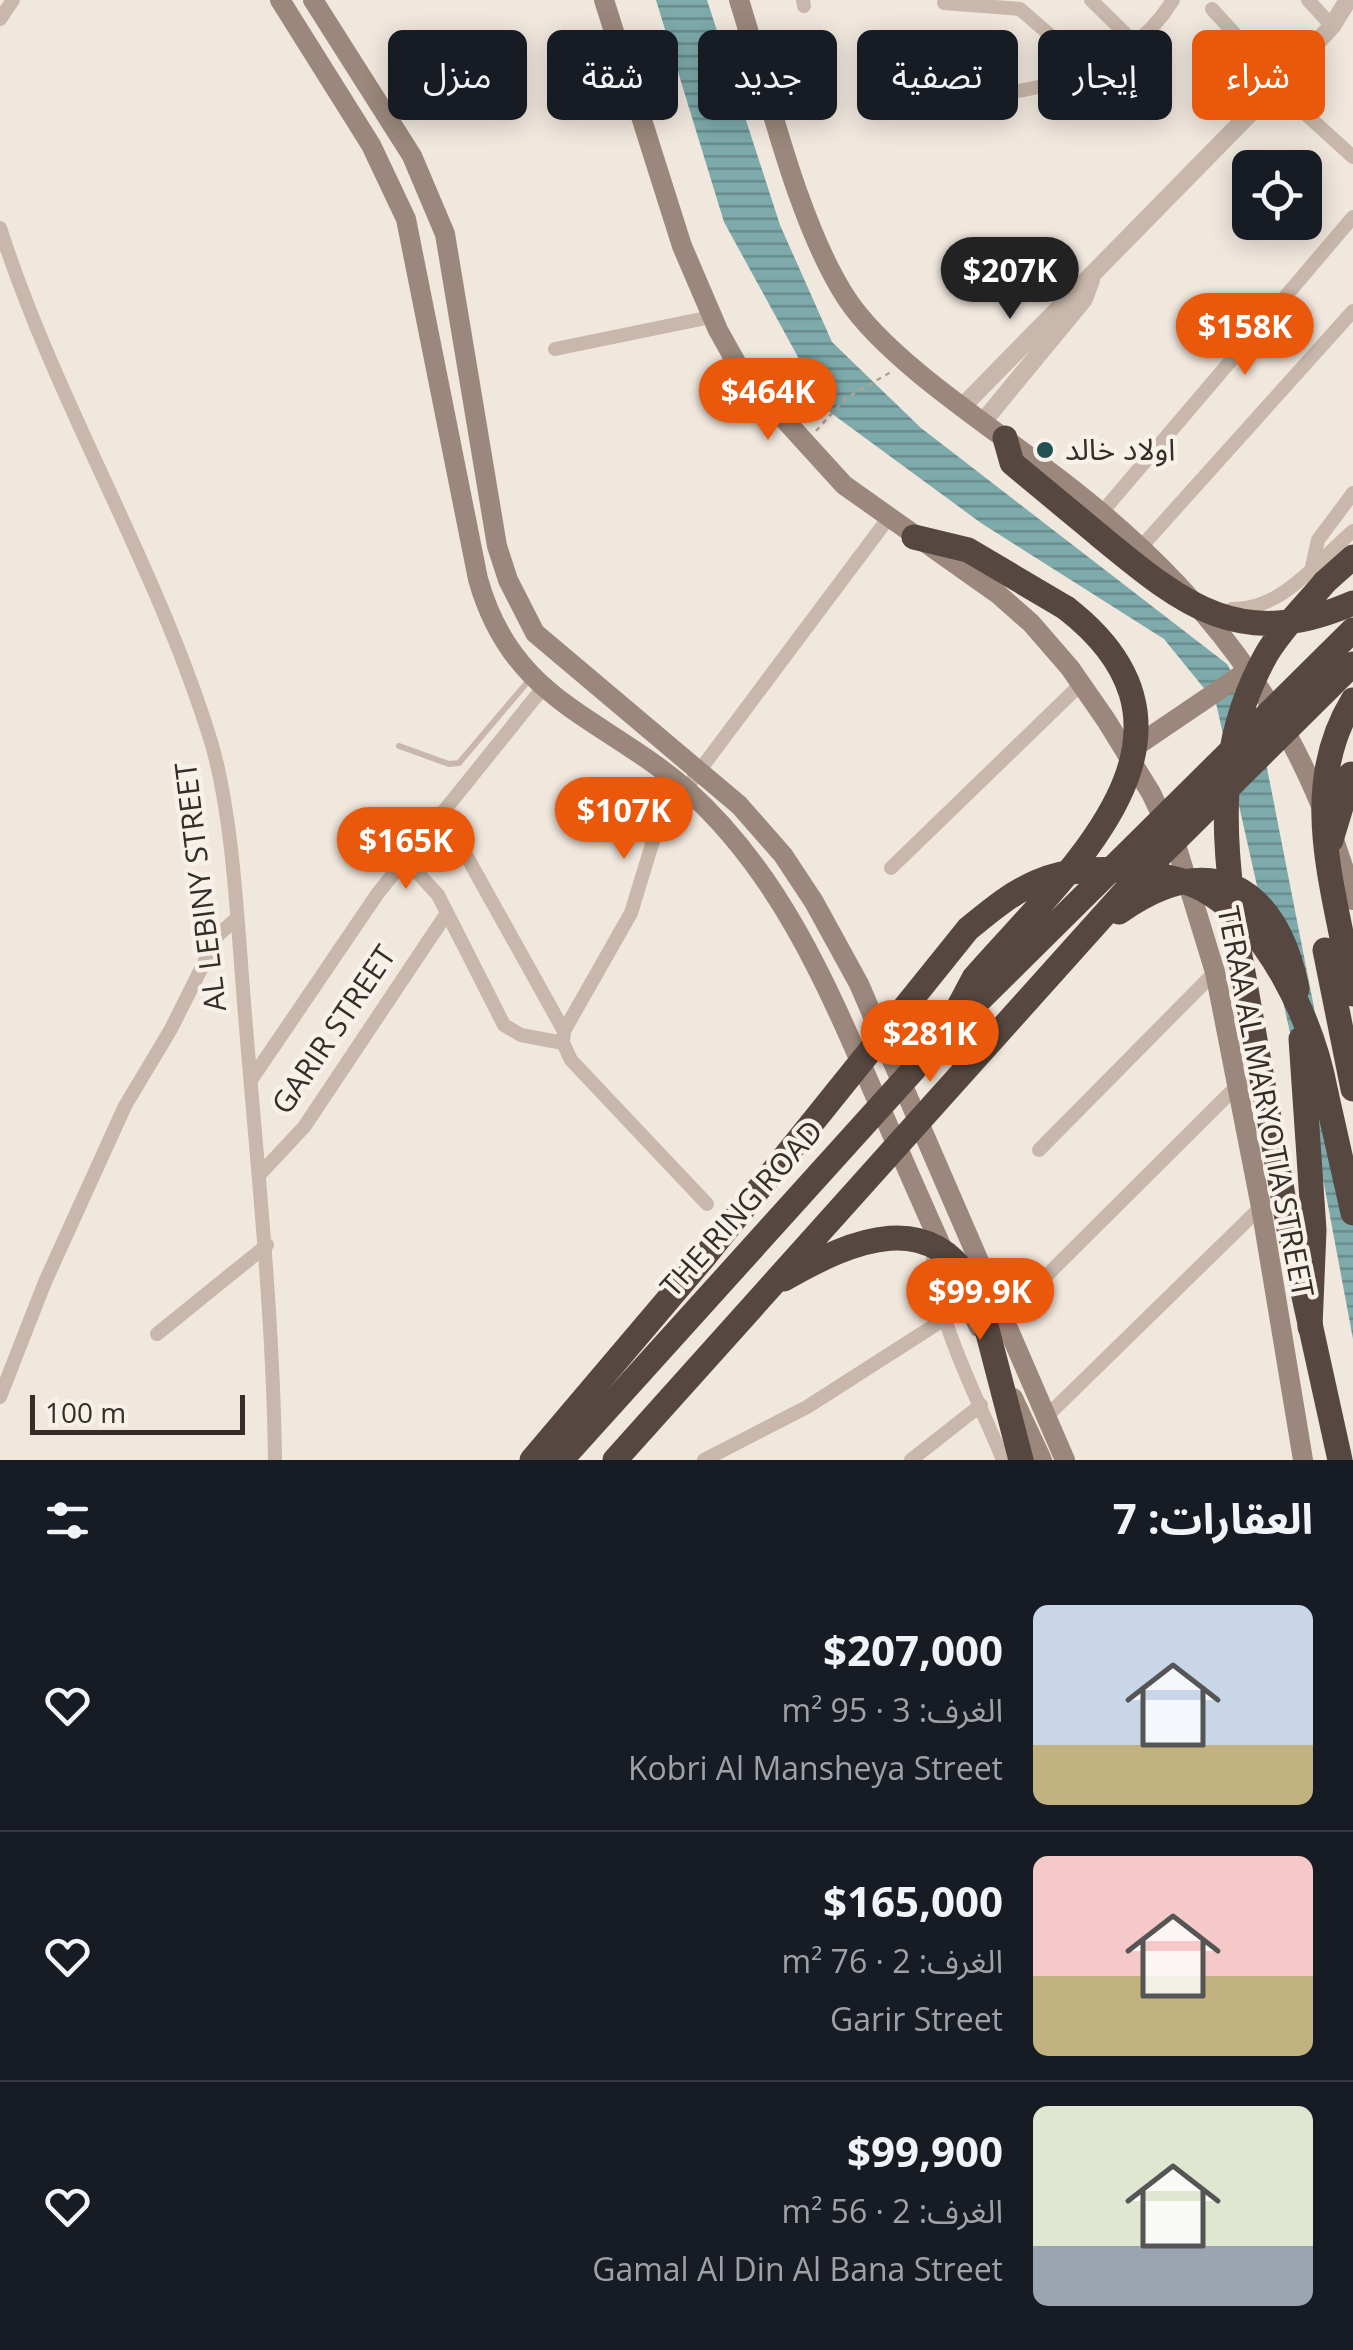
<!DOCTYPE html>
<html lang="ar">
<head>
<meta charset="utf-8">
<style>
  :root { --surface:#171b24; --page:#20242c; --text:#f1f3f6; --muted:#9ea1a6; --line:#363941; --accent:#ea580c }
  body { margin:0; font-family:"Open Sans","Noto Sans Arabic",sans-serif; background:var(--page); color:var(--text); direction:rtl; height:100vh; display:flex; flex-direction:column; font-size:38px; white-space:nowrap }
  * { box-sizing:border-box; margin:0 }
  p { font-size:32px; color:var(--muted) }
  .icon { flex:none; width:55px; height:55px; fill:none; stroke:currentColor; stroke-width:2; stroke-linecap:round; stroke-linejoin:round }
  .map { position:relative; height:1460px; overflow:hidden; direction:ltr }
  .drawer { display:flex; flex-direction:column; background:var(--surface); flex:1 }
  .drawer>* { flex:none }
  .hud { position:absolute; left:30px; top:30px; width:1295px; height:90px; direction:rtl; display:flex; gap:20px }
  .fabs { position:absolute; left:1232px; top:150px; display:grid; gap:20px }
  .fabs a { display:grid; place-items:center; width:90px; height:90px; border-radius:15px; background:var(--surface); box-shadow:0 5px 25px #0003; font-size:50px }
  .scale { position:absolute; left:30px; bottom:25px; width:215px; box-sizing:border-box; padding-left:10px; border:5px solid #362d29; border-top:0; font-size:28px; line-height:35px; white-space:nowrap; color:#362d29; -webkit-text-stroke:8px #f8f1e9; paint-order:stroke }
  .price { position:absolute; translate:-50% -85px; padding:0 22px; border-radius:35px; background:var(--accent); color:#fff; font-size:32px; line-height:65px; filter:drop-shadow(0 2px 5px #0008) }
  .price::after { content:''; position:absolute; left:50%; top:60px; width:30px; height:22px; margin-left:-15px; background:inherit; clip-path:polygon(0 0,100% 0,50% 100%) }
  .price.current { background:#222; color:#fff }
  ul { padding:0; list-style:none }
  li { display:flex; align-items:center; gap:30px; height:250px; padding:0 40px }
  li+li { border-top:2px solid var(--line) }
  li span { display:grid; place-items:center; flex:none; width:280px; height:200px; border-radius:15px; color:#555 }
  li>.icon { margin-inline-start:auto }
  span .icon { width:120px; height:120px; fill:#fffc; stroke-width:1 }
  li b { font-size:42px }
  h2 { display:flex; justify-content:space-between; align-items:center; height:120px; padding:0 40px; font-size:42px }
  .tag { padding:0 35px; border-radius:15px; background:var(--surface); box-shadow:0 5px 25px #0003; font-size:35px; line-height:90px }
  .tag.current { background:var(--accent); color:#fff }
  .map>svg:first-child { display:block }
  .water { fill:url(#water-rules) }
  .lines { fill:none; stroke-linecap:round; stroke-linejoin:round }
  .path { stroke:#b4a294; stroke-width:2.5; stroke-dasharray:5 5; stroke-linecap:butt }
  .service { stroke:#c8b7aa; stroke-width:6 }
  .minor { stroke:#c8b7aa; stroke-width:14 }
  .tertiary { stroke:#c8b7aa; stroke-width:18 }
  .secondary { stroke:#9b877b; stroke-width:20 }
  .motorway { stroke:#564740; stroke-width:25 }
  .motorway-bridge { stroke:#564740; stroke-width:25 }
  .poi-dot { fill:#215154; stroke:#f8f1e9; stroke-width:4 }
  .labels { text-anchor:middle; stroke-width:9; stroke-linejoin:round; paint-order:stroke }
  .poi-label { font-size:30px; fill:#362d29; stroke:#f8f1e9; text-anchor:start }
  .street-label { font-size:30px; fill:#362d29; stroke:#f8f1e9 }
</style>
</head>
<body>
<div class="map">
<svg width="1353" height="1460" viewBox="0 0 1353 1460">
  <defs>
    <pattern id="water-rules" width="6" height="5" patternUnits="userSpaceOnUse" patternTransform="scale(2.5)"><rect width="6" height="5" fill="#7eaaac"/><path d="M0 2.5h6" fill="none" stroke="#688b8c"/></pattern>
  </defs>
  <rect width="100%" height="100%" fill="#f0e7dd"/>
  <path class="water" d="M 656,0 L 707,0 L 780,225 L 832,342 L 921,428 L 1227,664 L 1257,717 L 1353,1206 L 1353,1339 L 1324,1184 L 1216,703 L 1164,639 L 981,523 L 827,410 L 724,222 Z"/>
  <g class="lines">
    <path class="path" d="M 816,431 L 846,398 L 891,372"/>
    <path class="service" d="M 399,746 L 449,764 L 459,763 L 530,679"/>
    <path class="minor" d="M 803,0 L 804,6
      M 1091,0 L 1137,45
      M 1308,0 L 1332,26
      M 944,3 L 1020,9 L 1089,69
      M 1212,9 L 1280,83
      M 0,19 L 13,0
      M 919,69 L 989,68 L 995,97
      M 1276,87 L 1353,157
      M 920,101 C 1012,96 1120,86 1173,0
      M 0,228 C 57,405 158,567 212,745 C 234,822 238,934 245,1015 C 257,1164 273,1311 275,1460
      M 555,349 L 711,317
      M 1103,511 L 1353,217
      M 1141,547 L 1353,311
      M 1312,567 L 1318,540 L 1353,493
      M 1232,609 C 1281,611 1318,561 1353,531
      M 442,812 L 564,1031
      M 404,858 L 438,895 L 504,1025 L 521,1035 L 563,1043
      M 891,868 L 1081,684
      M 251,1080 L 378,893 L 542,689
      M 1039,1150 L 1215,972
      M 261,1173 L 304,1127 L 447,913
      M 707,1204 L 571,1060 L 563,1043 L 564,1031 L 631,913 L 653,841 L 673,806 L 887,520
      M 933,1243 C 929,1310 978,1397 1003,1460
      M 1003,1319 L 1237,1086
      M 157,1334 L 267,1245
      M 0,1397 L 45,1282 L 125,1106 L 171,1029 L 218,935 L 236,919
      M 1047,1416 L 1261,1207
      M 704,1460 L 807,1407 L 946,1318
      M 911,1460 L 981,1405"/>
    <path class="tertiary" d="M 962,407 L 1276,87 L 1332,26 L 1348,0
      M 982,423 L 1084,299 L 1091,280"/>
    <path class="secondary" d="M 280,0 L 371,145 L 406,219 L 478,579 C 512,701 600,715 686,789 C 778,871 825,980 873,1091 C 908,1170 941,1249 979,1327
      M 313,0 L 412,156 L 445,234 L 497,546 L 508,580 L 535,633 L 739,805 L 783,855 L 814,902 L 859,984 L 1065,1460
      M 604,0 L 682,246 L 718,330 L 742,373 L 844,485 L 998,594 L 1031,623 L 1070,668 L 1106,720 L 1151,793 L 1177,848 L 1215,972 L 1261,1207 L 1303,1460
      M 739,0 C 767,88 797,223 847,299 C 886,358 985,423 1042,466 C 1198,581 1301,710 1353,900
      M 1126,753 L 1247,671
      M 1013,1398 L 1042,1460"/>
    <path class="motorway" d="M 1005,438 L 1012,463 L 1100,536
      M 914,537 L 968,550 L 1066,608
      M 1325,582 L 1353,557
      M 1237,939 L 1288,1224 L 1340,1460
      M 1325,950 L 1353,1089
      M 1348,968 L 1353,994
      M 1326,1093 L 1353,1213
      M 532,1460 L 705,1256"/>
    <path class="motorway-bridge" d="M 1100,536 C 1185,606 1240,652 1353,603
      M 1331,840 L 1351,774
      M 1232,898 C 1221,812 1222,734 1266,655 C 1281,629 1306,605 1325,582
      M 1119,912 C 1210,848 1276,884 1297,989
      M 1348,968 C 1331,877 1301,785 1353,700
      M 957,1010 L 974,978 C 1065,873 1231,736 1066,608
      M 1301,1039 L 1314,1230 L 1310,1327
      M 705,1256 L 968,929 C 990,911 1011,893 1037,882 C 1067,869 1104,867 1135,872 C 1158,875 1181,878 1202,889 C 1269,925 1313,1022 1326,1093
      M 784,1279 C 852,1240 933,1204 978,1295 L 1021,1460
      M 561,1460 L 953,1026 L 1353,630
      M 615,1460 L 1138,877 L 1353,664"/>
  </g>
  <circle class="poi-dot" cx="1045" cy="450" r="10"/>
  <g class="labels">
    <g class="poi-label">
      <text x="1065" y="460">اولاد خالد</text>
    </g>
    <g class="street-label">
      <text transform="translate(201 887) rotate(-97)" y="10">AL LEBINY STREET</text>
      <text transform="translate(334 1030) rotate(-56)" y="10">GARIR STREET</text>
      <text transform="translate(1265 1102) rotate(79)" y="10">TERAA AL MARYOTIA STREET</text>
      <text transform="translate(742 1209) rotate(-48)" y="10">THE RING ROAD</text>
    </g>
  </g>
</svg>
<div class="fabs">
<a><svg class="icon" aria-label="locate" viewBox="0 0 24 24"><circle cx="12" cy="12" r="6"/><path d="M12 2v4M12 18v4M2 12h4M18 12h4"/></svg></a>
</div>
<div class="scale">100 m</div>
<b class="price current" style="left:1010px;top:322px">$207K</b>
<b class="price" style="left:1245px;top:378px">$158K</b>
<b class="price" style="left:768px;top:443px">$464K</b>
<b class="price" style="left:624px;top:862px">$107K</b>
<b class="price" style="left:406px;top:892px">$165K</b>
<b class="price" style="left:930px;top:1085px">$281K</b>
<b class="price" style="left:980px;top:1343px">$99.9K</b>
<div class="hud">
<a class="tag current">شراء</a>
<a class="tag">إيجار</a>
<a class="tag">تصفية</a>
<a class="tag">جديد</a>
<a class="tag">شقة</a>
<a class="tag">منزل</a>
</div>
</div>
<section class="drawer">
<h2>العقارات: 7<svg class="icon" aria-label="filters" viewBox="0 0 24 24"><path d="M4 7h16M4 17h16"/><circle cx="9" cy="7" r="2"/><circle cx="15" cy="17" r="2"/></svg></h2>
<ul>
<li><span style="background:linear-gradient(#c9d6e8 70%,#c2b280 0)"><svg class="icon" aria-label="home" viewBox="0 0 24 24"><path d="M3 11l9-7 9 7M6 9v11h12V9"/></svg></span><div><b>$207,000</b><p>الغرف: 3 · 95 m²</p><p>Kobri Al Mansheya Street</p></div><svg class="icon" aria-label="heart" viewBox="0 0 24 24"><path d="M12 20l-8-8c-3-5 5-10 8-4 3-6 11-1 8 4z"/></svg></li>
<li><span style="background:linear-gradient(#f6c9c9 60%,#c2b280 0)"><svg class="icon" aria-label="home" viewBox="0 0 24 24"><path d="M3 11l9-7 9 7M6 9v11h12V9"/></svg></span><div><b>$165,000</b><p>الغرف: 2 · 76 m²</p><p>Garir Street</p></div><svg class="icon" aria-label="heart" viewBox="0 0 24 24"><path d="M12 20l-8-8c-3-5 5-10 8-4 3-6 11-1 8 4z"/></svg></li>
<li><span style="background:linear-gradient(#dfe7d0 70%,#9aa5b1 0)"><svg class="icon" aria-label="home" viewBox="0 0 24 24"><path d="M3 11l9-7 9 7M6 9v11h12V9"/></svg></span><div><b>$99,900</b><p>الغرف: 2 · 56 m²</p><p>Gamal Al Din Al Bana Street</p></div><svg class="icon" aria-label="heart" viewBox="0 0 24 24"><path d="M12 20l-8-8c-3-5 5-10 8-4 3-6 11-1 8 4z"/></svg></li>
</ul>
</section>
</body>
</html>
